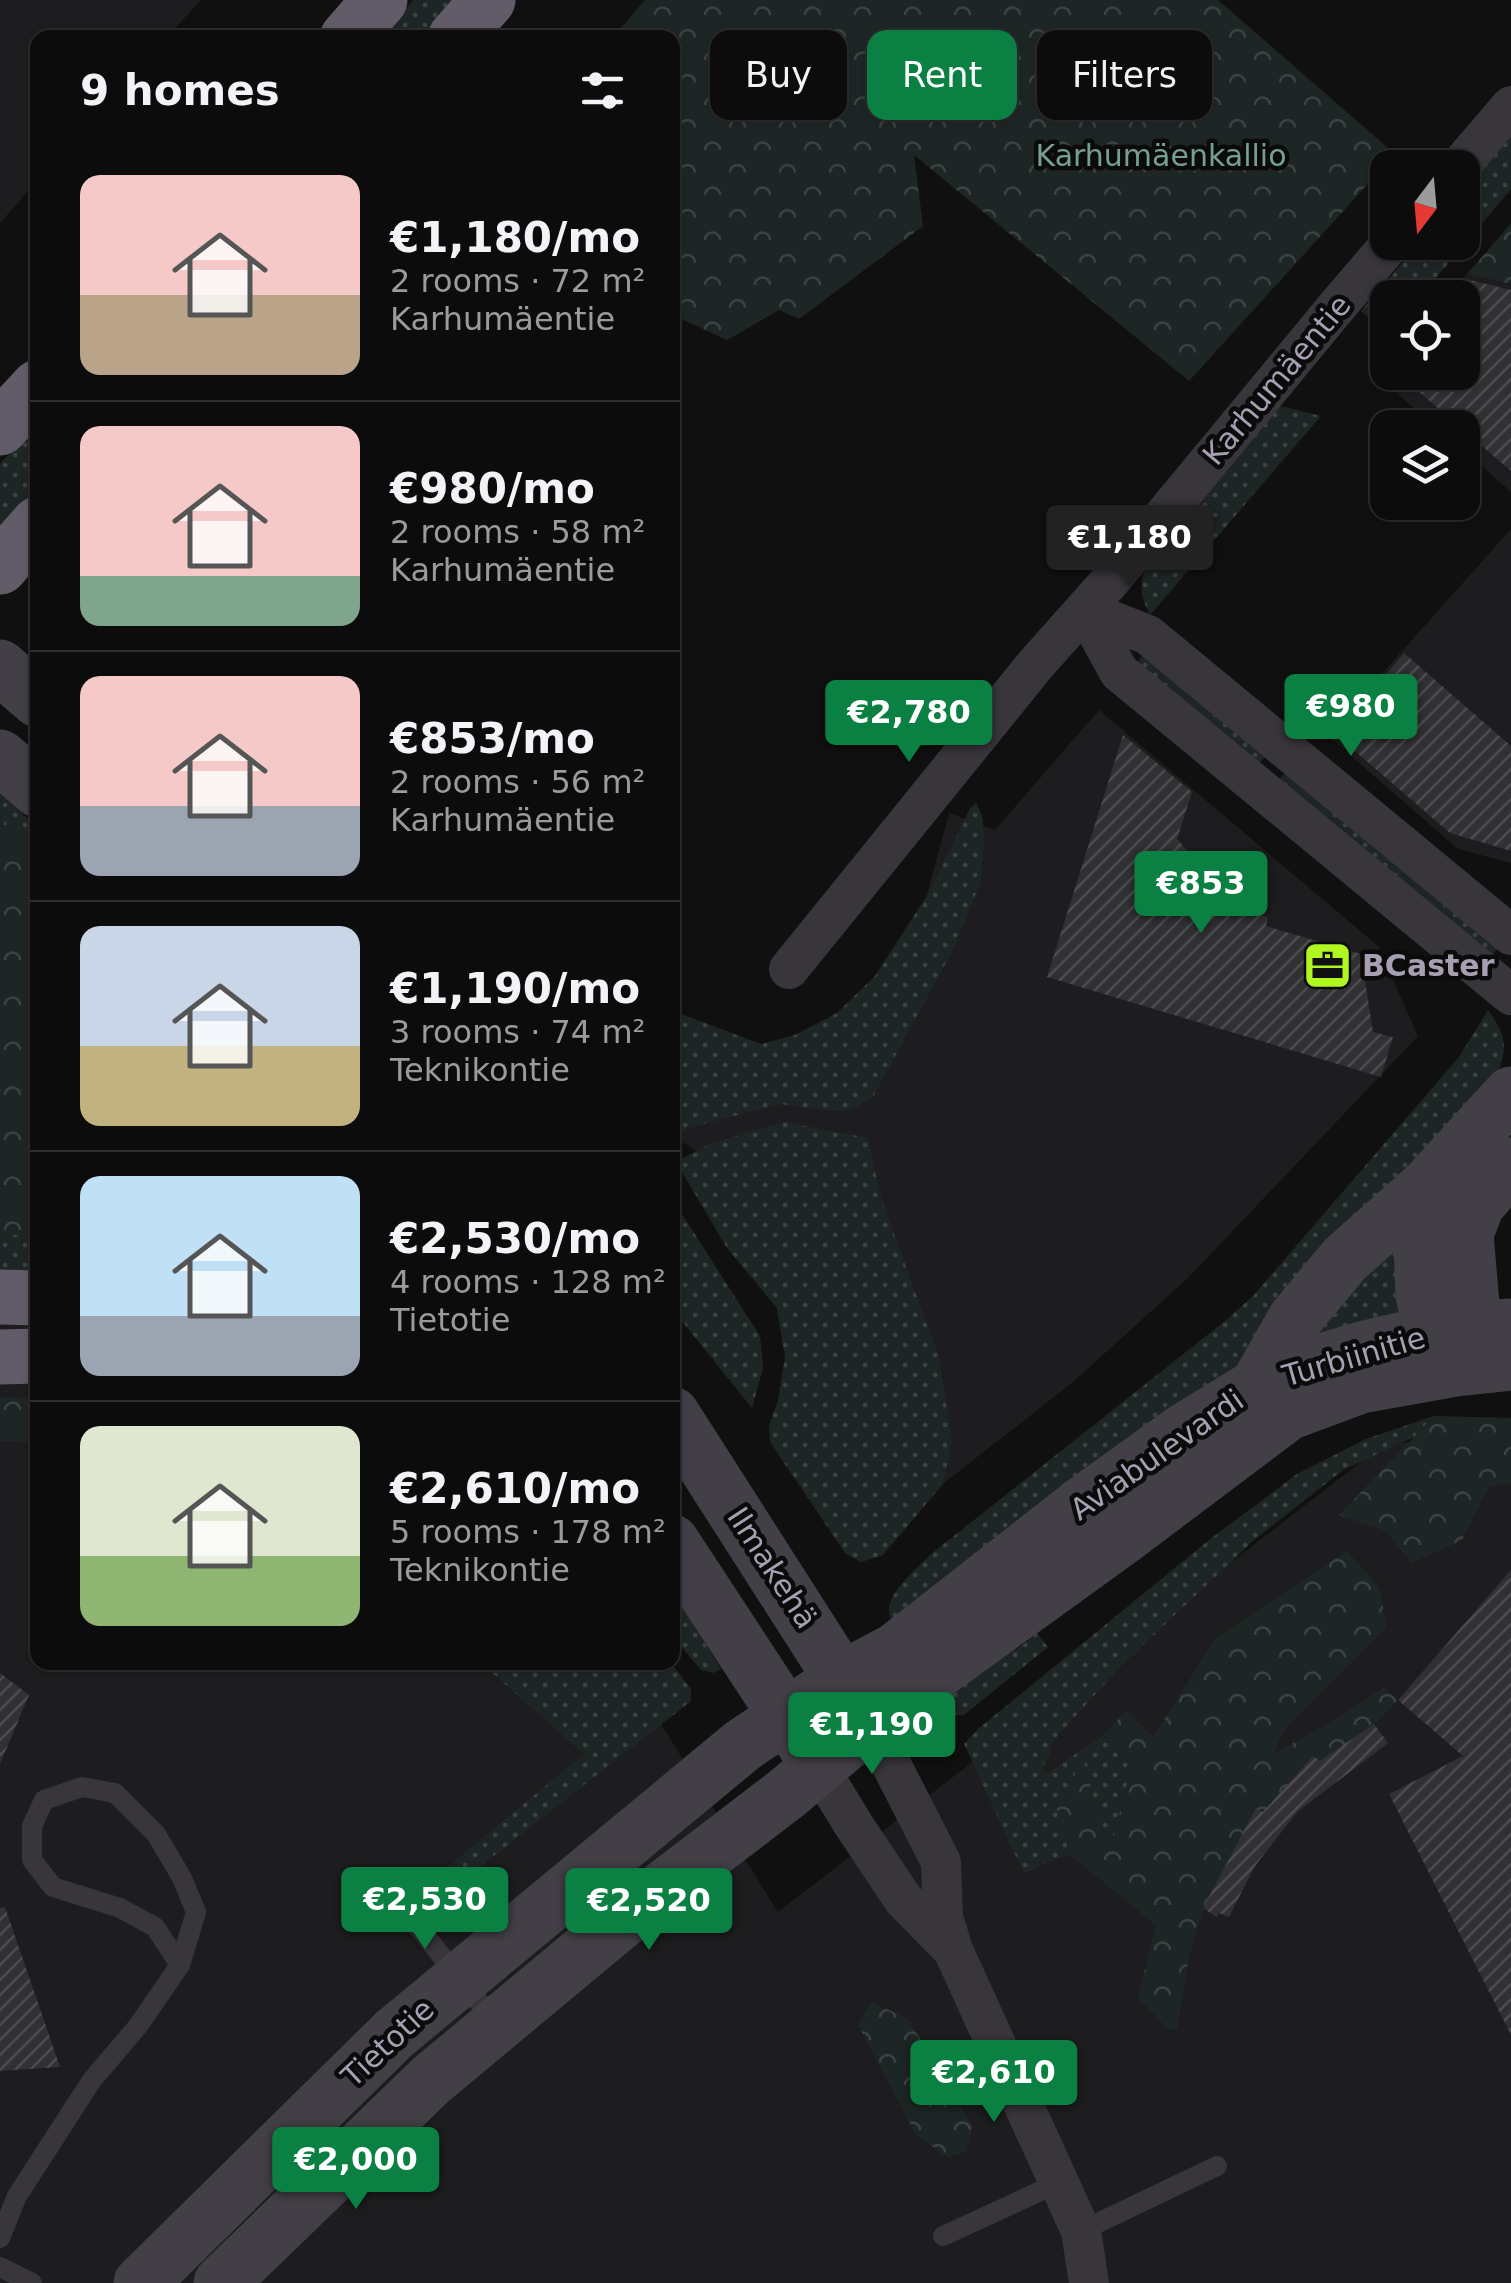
<!DOCTYPE html>
<html lang="en">
<head>
<meta charset="utf-8">
<style>
  :root { --surface:#0d0c0d; --page:#1b1a1b; --text:#f1f3f6; --muted:#9a9b9d; --line:#2d2c2e; --accent:#0b8043 }
  body { margin:0; font-family:"DejaVu Sans",sans-serif; background:var(--page); color:var(--text); height:100vh; display:flex; flex-direction:column; font-size:38px; white-space:nowrap }
  * { box-sizing:border-box; margin:0 }
  p { font-size:32px; color:var(--muted) }
  .icon { flex:none; width:55px; height:55px; fill:none; stroke:currentColor; stroke-width:2; stroke-linecap:round; stroke-linejoin:round }
  .map { position:relative; flex:1; overflow:hidden }
  .sheet { position:absolute; left:30px; top:30px; width:650px; height:1640px; display:flex; flex-direction:column; background:var(--surface); border-radius:20px; box-shadow:0 2px 8px #0004,0 0 0 2px var(--line) }
  .sheet>* { flex:none }
  .hud { position:absolute; left:710px; top:30px; width:650px; height:90px; display:flex; gap:20px }
  .needle { width:65px; rotate:196deg }
  .buttons { position:absolute; left:1370px; top:150px; display:grid; gap:20px }
  .buttons a { display:grid; place-items:center; width:110px; height:110px; border-radius:20px; background:var(--surface); box-shadow:0 2px 8px #0004,0 0 0 2px var(--line); font-size:50px }
  .price { position:absolute; translate:-50% -85px; padding:0 22px; border-radius:10px; background:var(--accent); color:#fff; font-size:32px; line-height:65px; filter:drop-shadow(0 2px 5px #0008) }
  .price::after { content:''; position:absolute; left:50%; top:60px; width:30px; height:22px; margin-left:-15px; background:inherit; clip-path:polygon(0 0,100% 0,50% 100%) }
  .price.selected { background:#222; color:#fff }
  ul { padding:0; list-style:none }
  li { display:flex; align-items:center; gap:30px; height:250px; padding:0 50px }
  li+li { border-top:2px solid var(--line) }
  li span { display:grid; place-items:center; flex:none; width:280px; height:200px; border-radius:20px; color:#555 }
  li>.icon { margin-inline-start:auto }
  span .icon { width:120px; height:120px; fill:#fffc; stroke-width:1 }
  li b { font-size:42px }
  h2 { display:flex; justify-content:space-between; align-items:center; height:120px; padding:0 50px; font-size:42px }
  .tag { padding:0 35px; border-radius:20px; background:var(--surface); box-shadow:0 2px 8px #0004,0 0 0 2px var(--line); font-size:35px; line-height:90px }
  .tag.selected { background:var(--accent); color:#fff }
  .map>svg:first-child { display:block }
  .built { fill:#1d1c1e }
  .grass { fill:url(#grass-dots) }
  .forest { fill:url(#forest-crowns) }
  .building { fill:url(#building-hatch) }
  .lines { fill:none; stroke-linecap:round; stroke-linejoin:round }
  .lane { stroke:#38353b; stroke-width:20 }
  .street { stroke:#38353b; stroke-width:40 }
  .secondary { stroke:#423f46; stroke-width:55 }
  .highway { stroke:#615c67; stroke-width:55 }
  .labels { text-anchor:middle; stroke-width:9; stroke-linejoin:round; paint-order:stroke }
  .park-label { font-size:30px; fill:#769f94; stroke:#0c0b0c }
  .street-label { font-size:30px; fill:#a7a0b3; stroke:#0c0b0c }
  .poi-label { font-size:30px; font-weight:bold; fill:#a7a0b3; stroke:#0c0b0c; text-anchor:start }
</style>
</head>
<body>
<div class="map">
<svg width="1511" height="2283" viewBox="0 0 1511 2283">
  <defs>
    <pattern id="grass-dots" width="8" height="8" patternUnits="userSpaceOnUse" patternTransform="scale(2.5)"><rect width="8" height="8" fill="#1e2625"/><path d="M2 2h.1M6 6h.1" fill="none" stroke="#3c4242" stroke-width="1.8" stroke-linecap="round"/></pattern>
    <pattern id="forest-crowns" width="20" height="18" patternUnits="userSpaceOnUse" patternTransform="scale(2.5)"><rect width="20" height="18" fill="#1e2625"/><path d="M2 6a3 3 0 1 1 6 0M12 15a3 3 0 1 1 6 0" fill="none" stroke="#3c4242"/></pattern>
    <pattern id="building-hatch" width="6" height="6" patternUnits="userSpaceOnUse" patternTransform="scale(2.5)"><rect width="6" height="6" fill="#313033"/><path d="M-1 1l2-2M0 6l6-6M5 7l2-2" fill="none" stroke="#4c4b4e"/></pattern>
  </defs>
  <rect width="100%" height="100%" fill="#111011"/>
  <path class="built" d="M 0,0 L 201,0 L 167,37 L 38,38 L 37,181 L 0,223 Z
    M 1467,274 L 1511,284 L 1511,492 L 1463,450 L 1462,428 L 1436,427 L 1379,378 L 1387,368 L 1388,372 L 1462,372 L 1462,298 L 1447,297 Z
    M 1511,529 L 1511,863 L 1458,849 L 1327,735 Z
    M 1099,710 L 1378,946 L 1418,1036 L 1188,1278 L 1072,1383 L 890,1525 L 710,1160 L 673,1136 L 672,1029 L 798,1060 L 916,936 L 949,813 L 995,830 Z
    M 0,1028 L 37,1055 L 38,1662 L 623,1663 L 778,1912 L 1383,1445 L 1511,1430 L 1511,2283 L 0,2283 Z"/>
  <path class="grass" d="M 413,0 L 460,0 L 427,37 L 381,38 Z
    M 1511,135 L 1511,189 L 1420,297 L 1388,298 L 1387,332 L 1384,331 L 1361,311 L 1419,243 L 1462,242 L 1463,192 Z
    M 1280,406 L 1321,416 L 1150,615 C 1138,591 1139,580 1151,557 Z
    M 37,423 L 37,489 L 0,532 L 0,464 Z
    M 1147,650 L 1269,752 L 1256,767 L 1135,665 Z
    M 1288,769 L 1499,947 L 1486,962 L 1276,784 Z
    M 0,793 L 37,827 L 37,849 L 25,833 L 0,818 Z
    M 976,803 L 982,815 L 984,835 L 981,881 L 953,950 L 873,1097 L 851,1110 L 831,1111 L 780,1104 L 689,1128 L 673,1138 L 673,1011 L 761,1044 L 795,1035 L 837,1013 L 875,976 L 930,891 L 970,808 Z
    M 1488,1010 C 1505,1034 1509,1045 1497,1074 L 1259,1355 L 893,1622 C 876,1601 916,1570 930,1555 L 1225,1321 L 1253,1296 L 1459,1057 Z
    M 784,1122 L 868,1138 L 881,1198 L 939,1357 L 952,1442 L 943,1484 L 883,1555 L 861,1562 L 845,1553 L 770,1442 L 769,1426 L 778,1400 L 785,1357 L 777,1308 L 727,1248 L 676,1162 L 710,1144 Z
    M 673,1200 L 760,1336 L 763,1368 L 752,1408 L 673,1310 Z
    M 1391,1230 L 1415,1313 L 1298,1346 Z
    M 0,1233 L 37,1237 L 37,1280 L 0,1279 Z
    M 1434,1416 L 1414,1437 L 1343,1470 L 1253,1541 L 1121,1666 L 1052,1742 L 1050,1754 L 1042,1768 L 1046,1774 L 1104,1735 L 1133,1763 L 1114,1837 L 1103,1831 L 1084,1762 L 1056,1806 L 1070,1855 L 1049,1861 L 1024,1874 L 964,1744 L 978,1729 L 1209,1540 L 1297,1474 L 1366,1439 Z
    M 672,1589 L 721,1669 L 713,1673 L 701,1670 L 673,1637 Z
    M 1037,1633 L 1048,1647 L 964,1715 C 950,1717 945,1708 937,1697 C 968,1672 1008,1660 1037,1633 Z
    M 481,1663 L 671,1663 L 691,1689 L 691,1701 L 453,1888 L 438,1875 L 584,1754 Z"/>
  <path class="forest" d="M 645,0 L 1218,0 L 1395,154 L 1189,381 L 914,155 L 923,226 L 799,319 L 779,310 L 727,340 L 673,315 L 672,38 L 654,37 L 621,28 Z
    M 1511,223 L 1511,284 L 1467,274 L 1509,226 Z
    M 0,818 L 25,833 L 37,849 L 37,1237 L 0,1233 Z
    M 0,1397 L 37,1399 L 37,1442 L 0,1441 Z
    M 1434,1416 L 1511,1418 L 1511,1483 L 1489,1486 L 1462,1540 L 1411,1563 L 1386,1531 L 1339,1515 Z
    M 1347,1551 L 1379,1587 L 1387,1628 L 1284,1730 L 1273,1754 L 1333,1721 L 1384,1688 L 1398,1700 L 1343,1755 L 1204,1907 L 1189,1956 L 1177,2029 L 1168,2029 L 1138,1998 L 1156,1925 L 1070,1855 L 1056,1806 L 1083,1760 L 1103,1831 L 1114,1836 L 1132,1763 L 1104,1735 L 1126,1711 L 1153,1737 L 1216,1638 Z
    M 872,2002 L 908,2019 L 973,2127 L 966,2152 L 947,2157 L 916,2135 L 858,2025 Z"/>
  <path class="building" d="M 1462,278 L 1511,290 L 1511,471 L 1396,372 L 1462,372 Z
    M 1404,653 L 1511,746 L 1511,851 L 1450,833 L 1335,734 Z
    M 1123,735 L 1192,792 L 1177,839 L 1216,884 L 1268,918 L 1266,926 L 1361,954 L 1373,1032 L 1393,1037 L 1381,1077 L 1047,977 Z
    M 1511,1570 L 1511,2035 L 1389,1794 L 1463,1756 L 1398,1700 Z
    M 0,1673 L 29,1695 L 0,1764 Z
    M 1374,1724 L 1388,1743 L 1297,1812 L 1255,1866 L 1229,1917 L 1219,1913 L 1217,1917 L 1203,1908 L 1256,1808 L 1263,1812 L 1313,1756 L 1320,1761 Z
    M 5,1907 L 60,2067 L 0,2071 L 0,1908 Z"/>
  <g class="lines">
    <path class="lane" d="M 384,1885 L 496,2023
      M 1081,2231 L 1217,2166
      M 943,2236 L 1058,2183
      M 0,2238 L 17,2196 L 92,2080 L 138,2026 L 180,1965 L 196,1912 L 182,1878 L 156,1834 L 115,1793 L 82,1787 L 44,1800 L 32,1826 L 32,1860 L 53,1887 L 120,1908 L 155,1927 L 180,1965
      M 0,2267 L 32,2283"/>
    <path class="street" d="M 1458,168 L 1511,106
      M 1085,610 L 1119,672 L 1511,995
      M 1085,610 L 1148,635 L 1511,935
      M 789,969 L 1036,664 L 1110,581 L 1338,305 L 1392,242
      M 870,1723 L 941,1862 L 943,1917 L 953,1950 L 1081,2231 L 1089,2283
      M 819,1768 L 853,1824 L 903,1899 L 950,1947"/>
    <path class="secondary" d="M 0,667 L 38,700
      M 0,757 L 38,790
      M 1427,1186 L 1420,1221 L 1423,1295 L 1431,1334 L 1452,1362
      M 1459,1361 L 1474,1328 L 1466,1234 L 1477,1205 L 1511,1165
      M 1306,1367 C 1372,1342 1441,1330 1510,1326
      M 672,1414 L 860,1708
      M 672,1542 L 807,1748
      M 141,2283 L 394,2034 L 743,1745 L 843,1678 L 896,1650 L 1085,1502 L 1182,1432 L 1257,1386 L 1295,1319 L 1345,1259 L 1427,1186 L 1511,1094
      M 221,2283 L 431,2080 L 641,1905 L 786,1794 L 870,1723 L 920,1684 L 1122,1538 L 1288,1413 L 1361,1386 L 1456,1369 L 1511,1363"/>
    <path class="highway" d="M 347,38 L 380,0
      M 455,38 L 488,0
      M 0,428 L 38,387
      M 0,567 L 38,524
      M 0,1297 L 38,1298
      M 0,1357 L 38,1356"/>
  </g>
  <defs>
    <symbol id="office-square" viewBox="-11 -11 22 22"><rect x="-9" y="-9" width="18" height="18" rx="4" fill="#b0f722" stroke="#0c0b0c"/><path d="M-6-3h4V-5.5h4V-3h4V5H-6ZM-1-4.5V-3h2v-1.5ZM-6 0V1H6V0Z" fill="#111"/></symbol>
  </defs>
  <g fill-rule="evenodd">
    <use href="#office-square" x="1300" y="938" width="55" height="55"/>
  </g>
  <g class="labels">
    <g class="park-label">
      <text x="1161" y="166">Karhumäenkallio</text>
    </g>
    <g class="street-label">
      <text transform="translate(1277 380) rotate(-50)" y="10">Karhumäentie</text>
      <text transform="translate(1354 1357) rotate(-16)" y="10">Turbiinitie</text>
      <text transform="translate(1157 1455) rotate(-35)" y="10">Aviabulevardi</text>
      <text transform="translate(772 1568) rotate(57)" y="10">Ilmakehä</text>
      <text transform="translate(388 2043) rotate(-43)" y="10">Tietotie</text>
    </g>
    <g class="poi-label">
      <text x="1362" y="976">BCaster</text>
    </g>
  </g>
</svg>
<div class="buttons">
<a><svg class="needle" viewBox="-14 -14 28 28"><path d="M0-13l5 13h-10z" fill="#e53935"/><path d="M0 13l5-13h-10z" fill="#9a9b9d"/></svg></a>
<a><svg class="icon" aria-label="locate" viewBox="0 0 24 24"><circle cx="12" cy="12" r="6"/><path d="M12 2v4M12 18v4M2 12h4M18 12h4"/></svg></a>
<a><svg class="icon" aria-label="layers" viewBox="0 0 24 24"><path d="M12 4l9 5-9 5-9-5zM3 14l9 5 9-5"/></svg></a>
</div>
<b class="price selected" style="left:1130px;top:590px">€1,180</b>
<b class="price" style="left:1351px;top:759px">€980</b>
<b class="price" style="left:909px;top:765px">€2,780</b>
<b class="price" style="left:1201px;top:936px">€853</b>
<b class="price" style="left:872px;top:1777px">€1,190</b>
<b class="price" style="left:425px;top:1952px">€2,530</b>
<b class="price" style="left:649px;top:1953px">€2,520</b>
<b class="price" style="left:994px;top:2125px">€2,610</b>
<b class="price" style="left:356px;top:2212px">€2,000</b>
<div class="hud">
<a class="tag">Buy</a>
<a class="tag selected">Rent</a>
<a class="tag">Filters</a>
</div>
<section class="sheet">
<h2>9 homes<svg class="icon" aria-label="filters" viewBox="0 0 24 24"><path d="M4 7h16M4 17h16"/><circle cx="9" cy="7" r="2"/><circle cx="15" cy="17" r="2"/></svg></h2>
<ul>
<li><span style="background:linear-gradient(#f6c9c9 60%,#b9a48a 0)"><svg class="icon" aria-label="home" viewBox="0 0 24 24"><path d="M3 11l9-7 9 7M6 9v11h12V9"/></svg></span><div><b>€1,180/mo</b><p>2 rooms · 72 m²</p><p>Karhumäentie</p></div></li>
<li><span style="background:linear-gradient(#f6c9c9 75%,#7fa58c 0)"><svg class="icon" aria-label="home" viewBox="0 0 24 24"><path d="M3 11l9-7 9 7M6 9v11h12V9"/></svg></span><div><b>€980/mo</b><p>2 rooms · 58 m²</p><p>Karhumäentie</p></div></li>
<li><span style="background:linear-gradient(#f6c9c9 65%,#9aa5b1 0)"><svg class="icon" aria-label="home" viewBox="0 0 24 24"><path d="M3 11l9-7 9 7M6 9v11h12V9"/></svg></span><div><b>€853/mo</b><p>2 rooms · 56 m²</p><p>Karhumäentie</p></div></li>
<li><span style="background:linear-gradient(#c9d6e8 60%,#c2b280 0)"><svg class="icon" aria-label="home" viewBox="0 0 24 24"><path d="M3 11l9-7 9 7M6 9v11h12V9"/></svg></span><div><b>€1,190/mo</b><p>3 rooms · 74 m²</p><p>Teknikontie</p></div></li>
<li><span style="background:linear-gradient(#bfe0f5 70%,#9aa5b1 0)"><svg class="icon" aria-label="home" viewBox="0 0 24 24"><path d="M3 11l9-7 9 7M6 9v11h12V9"/></svg></span><div><b>€2,530/mo</b><p>4 rooms · 128 m²</p><p>Tietotie</p></div></li>
<li><span style="background:linear-gradient(#dfe7d0 65%,#8fb573 0)"><svg class="icon" aria-label="home" viewBox="0 0 24 24"><path d="M3 11l9-7 9 7M6 9v11h12V9"/></svg></span><div><b>€2,610/mo</b><p>5 rooms · 178 m²</p><p>Teknikontie</p></div></li>
</ul>
</section>
</div>
</body>
</html>
